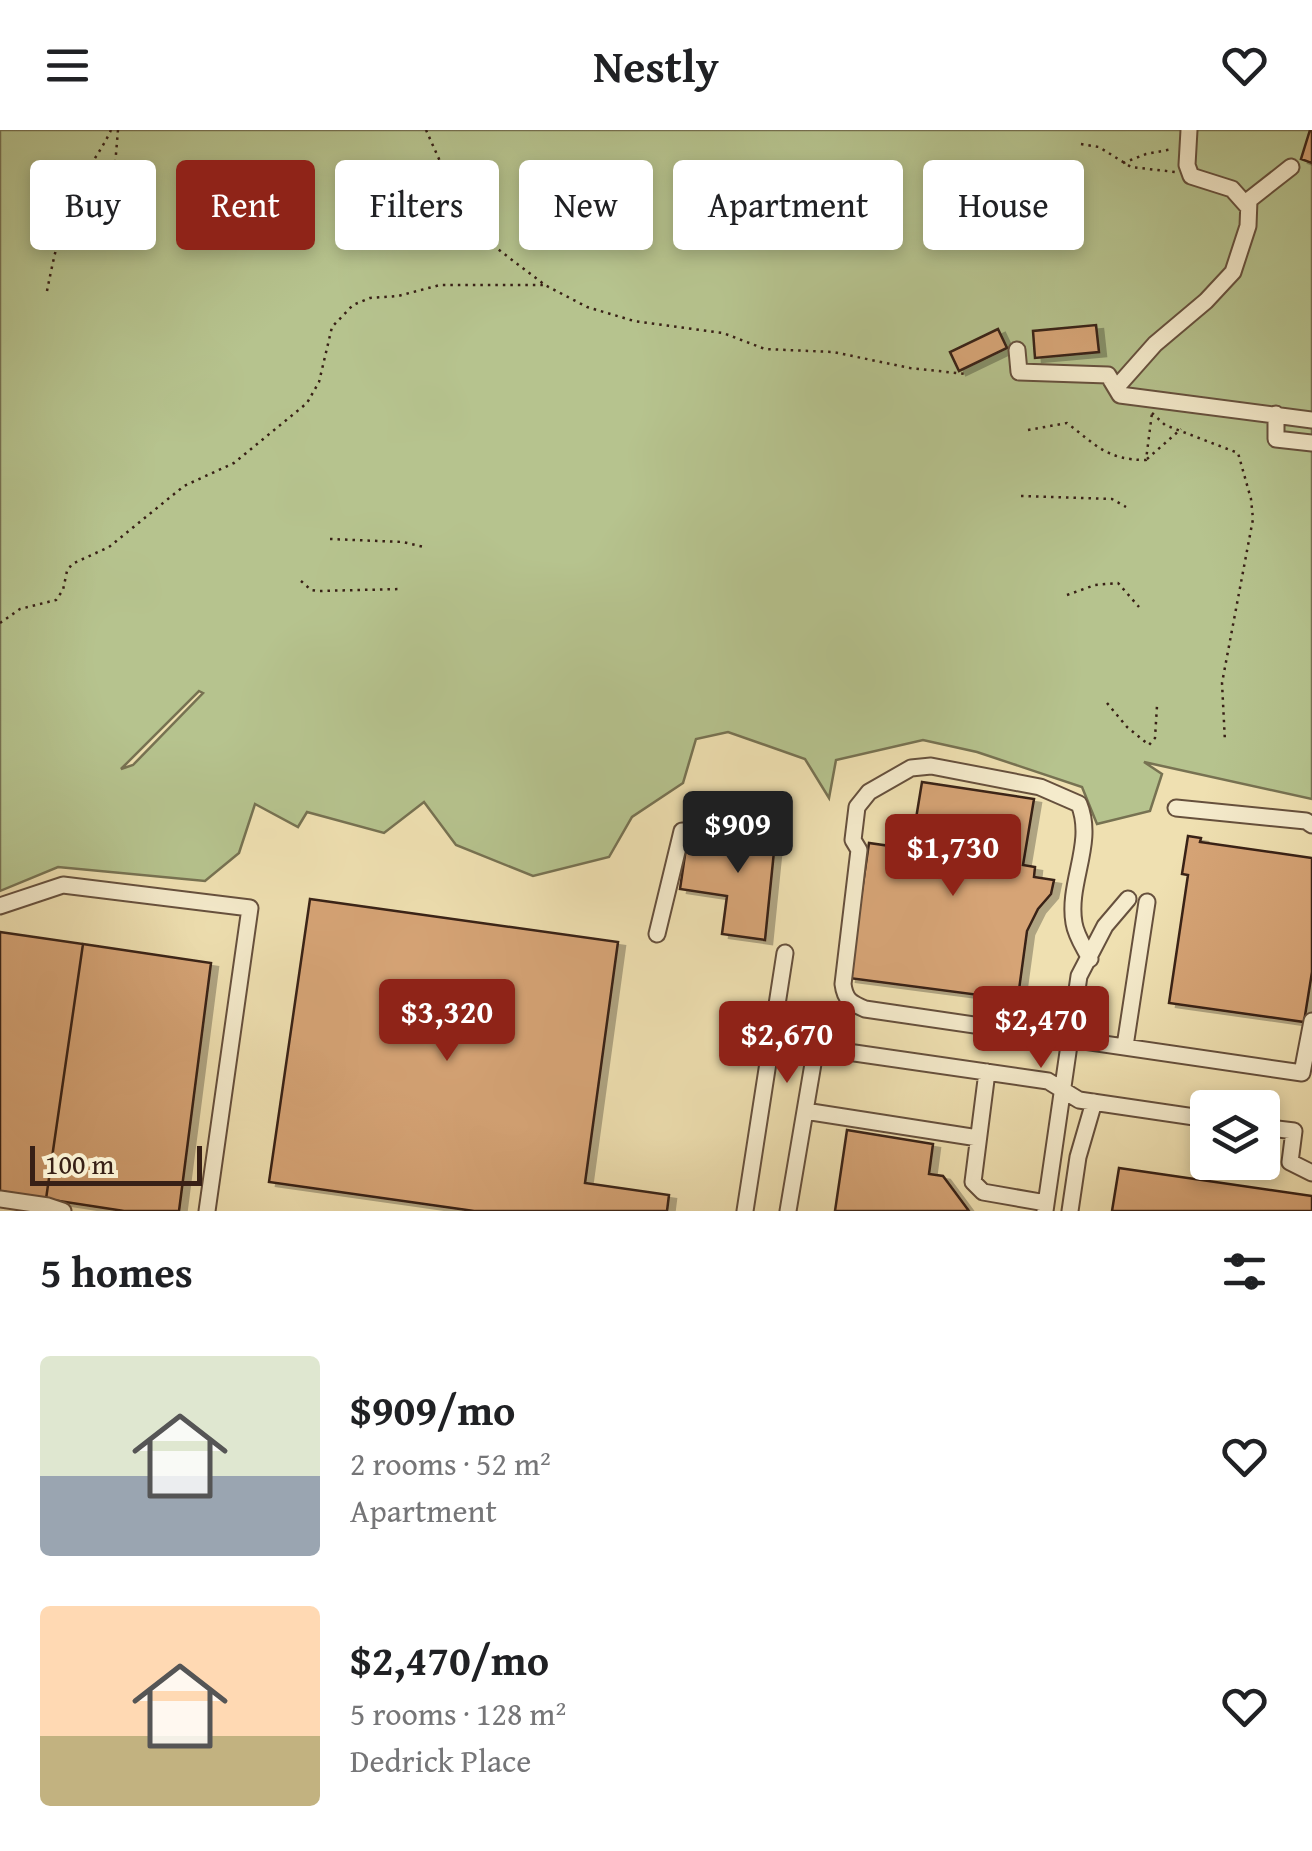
<!DOCTYPE html>
<html lang="en">
<head>
<meta charset="utf-8">
<style>
  :root { --surface:#fff; --page:#f2f2f2; --text:#202124; --muted:#757577; --accent:#8f2418 }
  body { margin:0; font-family:"Gentium Book Plus",serif; background:var(--page); color:var(--text); height:100vh; display:flex; flex-direction:column; font-size:38px; white-space:nowrap }
  * { box-sizing:border-box; margin:0 }
  p { font-size:32px; color:var(--muted) }
  .icon { flex:none; width:55px; height:55px; fill:none; stroke:currentColor; stroke-width:2; stroke-linecap:round; stroke-linejoin:round }
  .map { position:relative; height:1081px; overflow:hidden }
  .drawer { display:flex; flex-direction:column; background:var(--surface); flex:1 }
  .drawer>* { flex:none }
  .hud { position:absolute; left:30px; top:30px; width:1252px; height:90px; display:flex; gap:20px }
  .fabs { position:absolute; left:1190px; top:960px; display:grid; gap:20px }
  .fabs a { display:grid; place-items:center; width:90px; height:90px; border-radius:10px; background:var(--surface); box-shadow:0 5px 15px #0003; font-size:50px }
  .scale { position:absolute; left:30px; bottom:25px; width:172px; box-sizing:border-box; padding-left:10px; border:5px solid #382016; border-top:0; font-size:28px; line-height:35px; white-space:nowrap; color:#382016; -webkit-text-stroke:8px #f5ebcc; paint-order:stroke }
  .price { position:absolute; translate:-50% -85px; padding:0 22px; border-radius:10px; background:var(--accent); color:#fff; font-size:32px; line-height:65px; filter:drop-shadow(0 2px 5px #0008) }
  .price::after { content:''; position:absolute; left:50%; top:60px; width:30px; height:22px; margin-left:-15px; background:inherit; clip-path:polygon(0 0,100% 0,50% 100%) }
  .price.active { background:#222; color:#fff }
  ul { padding:0; list-style:none }
  li { display:flex; align-items:center; gap:30px; height:250px; padding:0 40px }
  li span { display:grid; place-items:center; flex:none; width:280px; height:200px; border-radius:10px; color:#555 }
  li>.icon { margin-inline-start:auto }
  span .icon { width:120px; height:120px; fill:#fffc; stroke-width:1 }
  li b { font-size:42px }
  h2 { display:flex; justify-content:space-between; align-items:center; height:120px; padding:0 40px; font-size:42px }
  .pill { padding:0 35px; border-radius:10px; background:var(--surface); box-shadow:0 5px 15px #0003; font-size:35px; line-height:90px }
  .pill.active { background:var(--accent); color:#fff }
  header { display:flex; justify-content:space-between; align-items:center; height:130px; padding:0 40px; background:var(--surface); font-size:45px; font-weight:600 }
  .map>svg:first-child { display:block }
  .green { fill:#b6c38e; stroke:#777252; stroke-width:2.5; fill-rule:evenodd }
  .building { fill:#d6a476; stroke:#382016; stroke-width:2.5; filter:url(#shadow) }
  .lines { fill:none; stroke-linecap:round; stroke-linejoin:round }
  .minor-casing { stroke:#66503d; stroke-width:19 }
  .path { stroke:#382016; stroke-width:2.5; stroke-dasharray:2.5 5; stroke-linecap:butt }
  .minor { stroke:#f5ebcc; stroke-width:15 }
</style>
</head>
<body>
<header><svg class="icon" aria-label="menu" viewBox="0 0 24 24"><path d="M4 6h16M4 12h16M4 18h16"/></svg>Nestly<svg class="icon" aria-label="heart" viewBox="0 0 24 24"><path d="M12 20l-8-8c-3-5 5-10 8-4 3-6 11-1 8 4z"/></svg></header>
<div class="map">
<svg width="1312" height="1081" viewBox="0 0 1312 1081">
  <defs>
    <filter id="shadow"><feDropShadow dx="7" dy="4" stdDeviation="0" flood-color="#0004"/></filter>
  </defs>
  <rect width="100%" height="100%" fill="#efe0b1"/>
  <filter id="stains"><feTurbulence type="fractalNoise" baseFrequency=".002" numOctaves="4"/><feColorMatrix values="0 0 0 0 .2 0 0 0 0 .09 0 0 0 0 .02 0 0 0 .5 -.17"/></filter>
  <radialGradient id="worn" r=".72"><stop offset=".6" stop-color="#630" stop-opacity="0"/><stop offset="1" stop-color="#630" stop-opacity=".3"/></radialGradient>
  <path class="green" d="M 0,0 L 1312,0 L 1312,669 L 1144,632 L 1162,644 L 1150,681 L 1097,694 L 1082,657 L 977,622 L 923,610 L 836,630 L 829,668 L 805,629 L 728,602 L 696,609 L 683,653 L 632,687 L 609,727 L 533,746 L 456,715 L 424,672 L 384,703 L 307,682 L 298,697 L 255,674 L 239,723 L 205,751 L 58,737 L 0,761 ZM 199,561 L 203,563 L 133,635 L 121,639 Z"/>
  <path class="building" d="M 1310,0 L 1312,0 L 1312,33 L 1301,29 Z
    M 1096,195 L 1099,222 L 1035,228 L 1033,201 Z
    M 998,199 L 1007,218 L 959,241 L 950,222 Z
    M 922,652 L 1034,669 L 1023,735 L 1035,737 L 1034,747 L 1054,750 L 1051,764 L 1038,779 L 1027,801 L 1015,889 L 984,883 L 987,866 L 849,848 L 869,713 L 911,719 Z
    M 734,686 L 777,692 L 765,810 L 722,804 L 727,766 L 680,759 L 686,718 L 729,723 Z
    M 1188,706 L 1201,708 L 1200,712 L 1312,728 L 1312,842 L 1304,892 L 1169,873 L 1188,745 L 1182,744 Z
    M 310,769 L 618,812 L 585,1053 L 669,1065 L 667,1081 L 474,1081 L 269,1052 Z
    M 0,802 L 83,814 L 46,1069 L 0,1061 Z
    M 83,814 L 211,833 L 179,1081 L 124,1081 L 46,1069 Z
    M 847,1000 L 933,1014 L 929,1044 L 943,1046 L 969,1081 L 835,1081 Z
    M 1119,1038 L 1312,1066 L 1312,1081 L 1112,1081 Z"/>
  <g class="lines">
    <defs>
      <path id="minor" d="M 1189,0 L 1187,35 L 1191,46 L 1232,59 L 1248,77
        M 1017,220 L 1019,242 L 1108,245 L 1120,265 L 1312,290
        M 1116,258 L 1155,214 L 1206,171 L 1233,142 L 1248,96 L 1249,70 L 1291,37
        M 1276,284 L 1276,309 L 1312,313
        M 1176,678 L 1306,691 L 1312,695
        M 0,776 L 63,755 L 250,778 L 207,1081
        M 657,804 L 682,701 L 723,704
        M 1090,829 C 1084,817 1076,806 1074,793 C 1067,753 1095,713 1079,674 L 1040,657 L 931,636 L 911,638 L 869,662 L 857,677 L 853,710 L 859,720 L 843,854 C 845,870 851,873 865,879 L 1302,943 L 1312,891
        M 1125,916 L 1147,772
        M 987,942 L 973,1052 L 983,1062 L 1046,1073
        M 805,981 L 978,1008
        M 1262,997 L 1294,1001 L 1290,1032 L 1312,1043
        M 0,1069 L 48,1076 L 63,1081
        M 745,1081 L 785,823
        M 788,1081 L 815,922 L 820,918 L 1048,951 L 1079,970 L 1208,989
        M 1045,1081 L 1079,846 L 1105,796 L 1128,769
        M 1070,1081 L 1078,1027 L 1094,972"/>
    </defs>
    <use href="#minor" class="minor-casing"/>
    <path class="path" d="M 118,0 L 115,36 L 123,59
      M 426,0 L 452,58 L 478,104 L 545,155 L 587,177 L 634,191 L 723,203 L 765,219 L 833,222 L 910,238 L 966,244
      M 1081,14 L 1099,17 L 1131,37 L 1175,42
      M 1123,33 L 1146,24 L 1173,19
      M 47,161 C 53,131 60,97 72,69 C 82,44 100,24 111,0
      M 1152,283 L 1165,295 L 1238,323 L 1251,369 L 1253,389 L 1222,553 L 1225,612
      M 1028,300 L 1067,293 C 1095,314 1106,330 1146,330 L 1152,283
      M 1147,329 L 1181,299
      M 1021,366 L 1112,369 L 1126,377
      M 330,409 L 403,412 L 424,417
      M 301,451 L 311,460 L 318,461 L 401,459
      M 1067,465 L 1095,455 L 1118,453 L 1139,477
      M 0,493 L 20,479 L 56,470 L 63,460 L 67,441 L 72,434 L 109,417 L 184,356 L 234,333 L 307,273 L 319,252 L 332,197 L 353,175 L 370,168 L 398,166 L 440,155 L 545,155
      M 1107,573 L 1127,597 L 1149,615 L 1155,608 L 1157,576"/>
    <use href="#minor" class="minor"/>
  </g>
  <rect width="100%" height="100%" filter="url(#stains)"/>
  <rect width="100%" height="100%" fill="url(#worn)"/>
</svg>
<div class="fabs">
<a><svg class="icon" aria-label="layers" viewBox="0 0 24 24"><path d="M12 4l9 5-9 5-9-5zM3 14l9 5 9-5"/></svg></a>
</div>
<div class="scale">100 m</div>
<b class="price active" style="left:738px;top:746px">$909</b>
<b class="price" style="left:953px;top:769px">$1,730</b>
<b class="price" style="left:447px;top:934px">$3,320</b>
<b class="price" style="left:1041px;top:941px">$2,470</b>
<b class="price" style="left:787px;top:956px">$2,670</b>
<div class="hud">
<a class="pill">Buy</a>
<a class="pill active">Rent</a>
<a class="pill">Filters</a>
<a class="pill">New</a>
<a class="pill">Apartment</a>
<a class="pill">House</a>
</div>
</div>
<section class="drawer">
<h2>5 homes<svg class="icon" aria-label="filters" viewBox="0 0 24 24"><path d="M4 7h16M4 17h16"/><circle cx="9" cy="7" r="2"/><circle cx="15" cy="17" r="2"/></svg></h2>
<ul>
<li><span style="background:linear-gradient(#dfe7d0 60%,#9aa5b1 0)"><svg class="icon" aria-label="home" viewBox="0 0 24 24"><path d="M3 11l9-7 9 7M6 9v11h12V9"/></svg></span><div><b>$909/mo</b><p>2 rooms · 52 m²</p><p>Apartment</p></div><svg class="icon" aria-label="heart" viewBox="0 0 24 24"><path d="M12 20l-8-8c-3-5 5-10 8-4 3-6 11-1 8 4z"/></svg></li>
<li><span style="background:linear-gradient(#ffd9b3 65%,#c2b280 0)"><svg class="icon" aria-label="home" viewBox="0 0 24 24"><path d="M3 11l9-7 9 7M6 9v11h12V9"/></svg></span><div><b>$2,470/mo</b><p>5 rooms · 128 m²</p><p>Dedrick Place</p></div><svg class="icon" aria-label="heart" viewBox="0 0 24 24"><path d="M12 20l-8-8c-3-5 5-10 8-4 3-6 11-1 8 4z"/></svg></li>
</ul>
</section>
</body>
</html>
